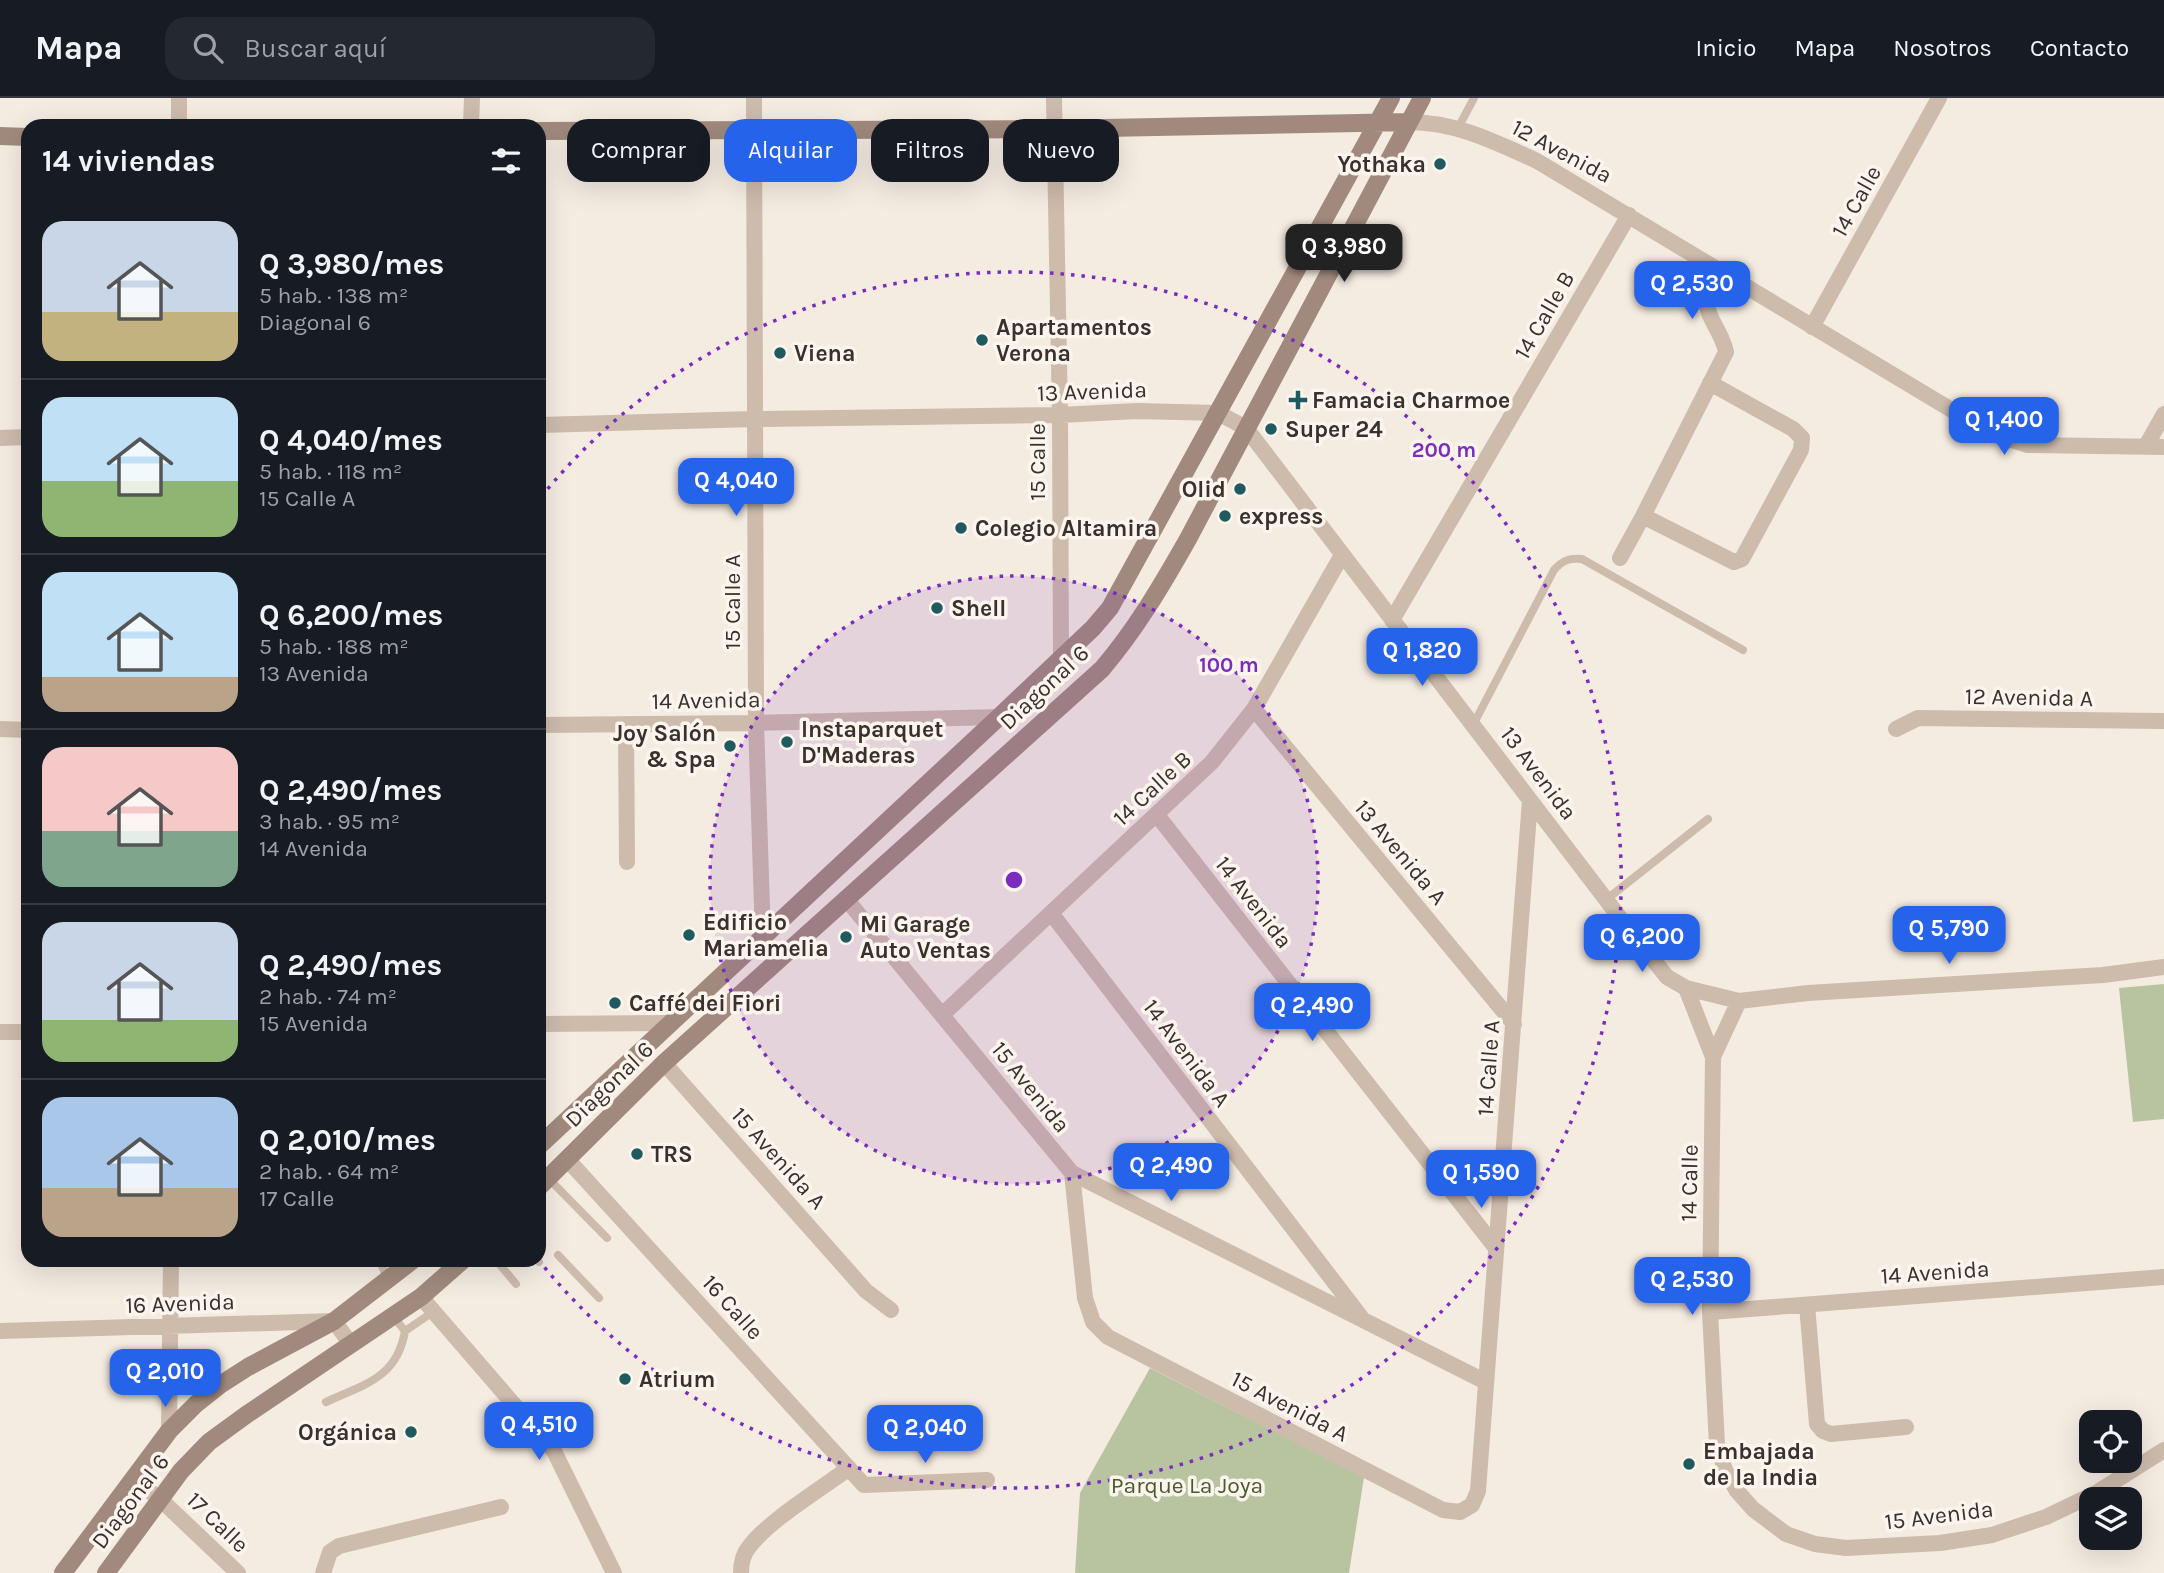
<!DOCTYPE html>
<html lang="es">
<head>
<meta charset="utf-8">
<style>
  :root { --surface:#171b24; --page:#242831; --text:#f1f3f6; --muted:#9ea1a6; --line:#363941; --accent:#2563eb }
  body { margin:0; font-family:Karla,sans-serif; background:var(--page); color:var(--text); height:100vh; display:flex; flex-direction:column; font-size:26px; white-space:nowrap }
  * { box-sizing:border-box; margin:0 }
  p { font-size:23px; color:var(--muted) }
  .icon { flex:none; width:38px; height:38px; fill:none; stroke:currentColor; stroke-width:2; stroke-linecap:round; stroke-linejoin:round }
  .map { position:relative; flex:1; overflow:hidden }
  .details { position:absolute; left:21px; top:21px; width:525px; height:1148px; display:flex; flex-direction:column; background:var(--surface); border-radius:21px; box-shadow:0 7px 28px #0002 }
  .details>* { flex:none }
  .top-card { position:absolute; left:567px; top:21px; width:665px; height:63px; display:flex; gap:14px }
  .controls { position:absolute; left:2079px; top:1312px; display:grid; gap:14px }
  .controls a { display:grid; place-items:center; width:63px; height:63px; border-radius:14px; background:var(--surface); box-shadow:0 7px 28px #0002; font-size:35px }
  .price { position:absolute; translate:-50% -60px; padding:0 16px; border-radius:14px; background:var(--accent); color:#fff; font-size:23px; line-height:46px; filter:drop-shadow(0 2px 4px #0008) }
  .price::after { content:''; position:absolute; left:50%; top:42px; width:21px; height:16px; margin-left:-10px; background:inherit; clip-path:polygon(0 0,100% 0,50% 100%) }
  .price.selected { background:#222; color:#fff }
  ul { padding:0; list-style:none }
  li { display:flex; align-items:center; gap:21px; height:175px; padding:0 21px }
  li+li { border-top:2px solid var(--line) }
  li span { display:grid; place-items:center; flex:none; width:196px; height:140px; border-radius:21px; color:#555 }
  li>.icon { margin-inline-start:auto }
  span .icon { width:84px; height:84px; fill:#fffc; stroke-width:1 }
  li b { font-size:30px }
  h2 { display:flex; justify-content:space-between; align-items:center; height:84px; padding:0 21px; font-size:30px }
  .tag { padding:0 24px; border-radius:21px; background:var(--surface); box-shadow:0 7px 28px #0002; font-size:24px; line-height:63px }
  .tag.selected { background:var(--accent); color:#fff }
  header { display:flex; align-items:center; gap:42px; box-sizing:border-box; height:98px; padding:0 35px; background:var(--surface); border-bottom:2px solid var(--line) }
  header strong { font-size:33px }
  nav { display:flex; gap:38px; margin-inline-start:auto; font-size:24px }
  .search { width:490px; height:63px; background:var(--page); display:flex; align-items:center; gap:18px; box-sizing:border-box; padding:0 24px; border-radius:21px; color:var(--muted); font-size:26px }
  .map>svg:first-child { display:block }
  .green { fill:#b8c4a0 }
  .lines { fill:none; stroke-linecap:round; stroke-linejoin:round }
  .lane { stroke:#cdbbac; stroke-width:8 }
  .street { stroke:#cdbbac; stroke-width:16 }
  .secondary { stroke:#a18a7d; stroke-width:18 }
  .ring { fill:none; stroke:#7b2cbf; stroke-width:3.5; stroke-dasharray:3.5 7 }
  .poi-dot { fill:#1f5a5e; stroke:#fbf5ee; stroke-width:2.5 }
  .labels { text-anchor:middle; stroke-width:7; stroke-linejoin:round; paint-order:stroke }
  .street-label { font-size:23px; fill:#3b302b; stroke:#fbf5ee }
  .poi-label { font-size:23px; font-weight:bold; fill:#3b302b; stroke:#fbf5ee; text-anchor:start }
  .park-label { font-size:23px; fill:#4a5a2e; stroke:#fbf5ee }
  .centre { fill:#7b2cbf; stroke:#fbf5ee; stroke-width:3.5 }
  .ring-label { font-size:21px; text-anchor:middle; font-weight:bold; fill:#7b2cbf; stroke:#fbf5ee; stroke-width:7; stroke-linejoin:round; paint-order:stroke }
</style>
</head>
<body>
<header>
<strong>Mapa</strong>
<div class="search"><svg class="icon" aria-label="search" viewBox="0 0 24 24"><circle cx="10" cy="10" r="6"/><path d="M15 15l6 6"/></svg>Buscar aquí</div>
<nav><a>Inicio</a><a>Mapa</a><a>Nosotros</a><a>Contacto</a></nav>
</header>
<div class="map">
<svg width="2164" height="1475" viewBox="0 0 2164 1475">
  <rect width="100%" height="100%" fill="#f4ebe1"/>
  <path class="green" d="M 2164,886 L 2164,1021 L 2133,1024 L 2119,890 Z
    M 1150,1270 L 1364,1379 L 1349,1475 L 1075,1475 L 1080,1395 Z"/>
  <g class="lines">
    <path class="lane" d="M 1458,30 L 1474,0
      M 1473,627 L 1554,472 C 1563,462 1569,460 1582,461 L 1743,552
      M 1607,801 L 1708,721
      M 548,1080 L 607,1140
      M 558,1157 L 599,1200
      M 379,1162 L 388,1181
      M 496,1162 L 516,1186
      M 537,1162 L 539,1164
      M 405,1233 L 433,1214
      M 326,1304 C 365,1286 397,1280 405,1233 L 392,1217"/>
    <path class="street" d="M 754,0 L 756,625 L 763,839
      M 1054,0 L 1060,317 L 1061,560
      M 1409,24 C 1456,24 1495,44 1537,63 L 1990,335 L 2028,347 L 2164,349
      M 179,28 L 179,0
      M 471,28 L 472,0
      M 1812,229 L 1939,0
      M 1710,285 L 1793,331 L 1802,340 L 1801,352 L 1742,461 L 1734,464 L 1643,418 L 1726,254 C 1723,236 1707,220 1707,205 C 1708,195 1715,182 1719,171
      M 539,327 L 754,321 L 1060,317 L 1137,313 L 1218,315 L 1246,330 L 1627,829 L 1667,879 L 1686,890 L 1739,903 L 1808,895 L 2103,877 L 2164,869
      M 0,340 L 28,339
      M 2146,348 L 2164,316
      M 1620,460 L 1643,418
      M 1392,522 L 1629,117
      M 1254,611 L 1514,926
      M 626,626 L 627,764
      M 539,627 L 756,625 L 999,619
      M 0,631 L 28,632
      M 1896,631 L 1918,620 L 2164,623
      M 1157,717 L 1496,1150
      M 847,802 L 1072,1075 L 1486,1284
      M 1051,815 L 1361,1219
      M 1686,890 L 1713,959 L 1710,1214 L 1717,1346 L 1725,1372 L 1737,1393 L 1753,1411 L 1786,1436 L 1815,1446 L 1846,1450 L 1940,1445 L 1992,1437 L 2046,1419 L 2096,1395 L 2164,1352
      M 943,916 L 1212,664 L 1254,611 L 1342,457
      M 539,926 L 669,925
      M 0,934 L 28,934
      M 1713,959 L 1739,903
      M 664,965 L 866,1193 L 891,1212
      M 567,1061 L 864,1387 L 987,1382
      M 1072,1075 L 1085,1200 L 1093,1224 L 1108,1239 L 1443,1412 L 1460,1414 L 1472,1407 L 1478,1393 L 1530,702
      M 421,1199 L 554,1353 L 614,1475
      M 1807,1207 L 1817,1326 L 1823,1333 L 1831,1336 L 1906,1329
      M 1710,1214 L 2164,1179
      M 0,1233 L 334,1223 L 350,1245
      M 169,1333 L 171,1162
      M 134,1381 L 160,1401 L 238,1475
      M 323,1475 L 330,1454 L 339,1448 L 501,1409
      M 741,1475 C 741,1466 743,1456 749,1449 C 768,1423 821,1391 849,1370"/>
    <path class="secondary" d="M 539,33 L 1053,31 L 1409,24
      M 0,38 L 28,39
      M 539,1048 L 999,619 L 1093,530 L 1110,510 L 1391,0
      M 539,1089 L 664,965 L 1102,571 C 1136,531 1162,487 1188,441 L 1422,0
      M 63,1475 L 169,1333 L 196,1306 L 220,1287 L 248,1269 L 334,1223 L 413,1162
      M 106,1475 L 181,1373 L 209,1344 L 246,1317 L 421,1199 L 463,1162"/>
  </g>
  <circle cx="1014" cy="782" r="304" fill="#7b2cbf" fill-opacity=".12"/>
  <g class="ring">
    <circle cx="1014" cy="782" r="304"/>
    <path d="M541 399A608 608 0 1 1 541 1165"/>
  </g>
  <g class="poi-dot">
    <circle cx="1440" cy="66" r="7"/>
    <circle cx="982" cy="242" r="7"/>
    <circle cx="780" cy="255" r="7"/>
    <path d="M1294.5 291.5h7v7h7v7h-7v7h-7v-7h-7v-7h7z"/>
    <circle cx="1271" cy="331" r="7"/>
    <circle cx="1240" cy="391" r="7"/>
    <circle cx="1225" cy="418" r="7"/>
    <circle cx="961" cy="430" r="7"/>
    <circle cx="937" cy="510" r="7"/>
    <circle cx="787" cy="644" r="7"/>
    <circle cx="730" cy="648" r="7"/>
    <circle cx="689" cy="837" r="7"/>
    <circle cx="846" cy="839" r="7"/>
    <circle cx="615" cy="905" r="7"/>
    <circle cx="637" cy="1056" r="7"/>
    <circle cx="625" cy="1281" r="7"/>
    <circle cx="411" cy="1334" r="7"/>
    <circle cx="1689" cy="1366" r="7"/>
  </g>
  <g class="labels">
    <g class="street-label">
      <text transform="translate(1562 53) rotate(28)" y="8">12 Avenida</text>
      <text transform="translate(1856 103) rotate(-61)" y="8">14 Calle</text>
      <text transform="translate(1544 217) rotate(-60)" y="8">14 Calle B</text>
      <text transform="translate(1092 293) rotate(-2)" y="8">13 Avenida</text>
      <text transform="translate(1037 364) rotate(-90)" y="8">15 Calle</text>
      <text transform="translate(732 504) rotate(-90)" y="8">15 Calle A</text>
      <text transform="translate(1044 589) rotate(-43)" y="8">Diagonal 6</text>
      <text transform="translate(2029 599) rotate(1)" y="8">12 Avenida A</text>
      <text transform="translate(706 602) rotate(-1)" y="8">14 Avenida</text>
      <text transform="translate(1539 675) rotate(53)" y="8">13 Avenida</text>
      <text transform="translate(1152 690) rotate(-43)" y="8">14 Calle B</text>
      <text transform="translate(1401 754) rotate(50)" y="8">13 Avenida A</text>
      <text transform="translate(1254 804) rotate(52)" y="8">14 Avenida</text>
      <text transform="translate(1187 955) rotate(53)" y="8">14 Avenida A</text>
      <text transform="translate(1488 970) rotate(-86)" y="8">14 Calle A</text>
      <text transform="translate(609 986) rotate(-44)" y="8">Diagonal 6</text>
      <text transform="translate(1031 989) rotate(51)" y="8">15 Avenida</text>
      <text transform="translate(779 1060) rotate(48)" y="8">15 Avenida A</text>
      <text transform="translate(1689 1085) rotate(-89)" y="8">14 Calle</text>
      <text transform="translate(1935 1174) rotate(-4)" y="8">14 Avenida</text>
      <text transform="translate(180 1205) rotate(-2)" y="8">16 Avenida</text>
      <text transform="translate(733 1209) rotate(48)" y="8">16 Calle</text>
      <text transform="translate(1290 1308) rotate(27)" y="8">15 Avenida A</text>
      <text transform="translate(130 1403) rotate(-53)" y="8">Diagonal 6</text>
      <text transform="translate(1939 1417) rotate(-7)" y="8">15 Avenida</text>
      <text transform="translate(218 1424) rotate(44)" y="8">17 Calle</text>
    </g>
    <g class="poi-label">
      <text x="1426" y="74" text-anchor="end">Yothaka</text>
      <text x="996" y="237">Apartamentos<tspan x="996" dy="26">Verona</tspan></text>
      <text x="794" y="263">Viena</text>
      <text x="1312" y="310">Famacia Charmoe</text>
      <text x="1285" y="339">Super 24</text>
      <text x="1226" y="399" text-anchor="end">Olid</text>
      <text x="1239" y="426">express</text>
      <text x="975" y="438">Colegio Altamira</text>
      <text x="951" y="518">Shell</text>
      <text x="801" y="639">Instaparquet<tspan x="801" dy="26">D'Maderas</tspan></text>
      <text x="716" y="643" text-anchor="end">Joy Salón<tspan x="716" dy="26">&amp; Spa</tspan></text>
      <text x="703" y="832">Edificio<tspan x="703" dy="26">Mariamelia</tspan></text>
      <text x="860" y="834">Mi Garage<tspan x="860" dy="26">Auto Ventas</tspan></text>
      <text x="629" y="913">Caffé dei Fiori</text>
      <text x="651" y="1064">TRS</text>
      <text x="639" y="1289">Atrium</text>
      <text x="397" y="1342" text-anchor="end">Orgánica</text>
      <text x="1703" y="1361">Embajada<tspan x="1703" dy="26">de la India</tspan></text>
    </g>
    <g class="park-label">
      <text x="1187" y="1395">Parque La Joya</text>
    </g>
  </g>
  <circle cx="1014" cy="782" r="10" class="centre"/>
  <g class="ring-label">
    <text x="1444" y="359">200 m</text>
    <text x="1229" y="574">100 m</text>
  </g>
</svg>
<div class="controls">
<a><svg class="icon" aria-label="locate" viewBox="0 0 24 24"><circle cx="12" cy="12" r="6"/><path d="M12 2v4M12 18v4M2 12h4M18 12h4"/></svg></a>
<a><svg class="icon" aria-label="layers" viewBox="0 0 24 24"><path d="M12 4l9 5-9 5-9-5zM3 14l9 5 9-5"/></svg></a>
</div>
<b class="price selected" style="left:1344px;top:186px">Q 3,980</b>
<b class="price" style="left:1692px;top:223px">Q 2,530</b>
<b class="price" style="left:2004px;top:359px">Q 1,400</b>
<b class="price" style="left:736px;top:420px">Q 4,040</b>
<b class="price" style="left:1422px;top:590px">Q 1,820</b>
<b class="price" style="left:1949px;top:868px">Q 5,790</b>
<b class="price" style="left:1642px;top:876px">Q 6,200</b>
<b class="price" style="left:1312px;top:945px">Q 2,490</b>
<b class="price" style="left:1171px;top:1105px">Q 2,490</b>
<b class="price" style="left:1481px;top:1112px">Q 1,590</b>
<b class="price" style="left:1692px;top:1219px">Q 2,530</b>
<b class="price" style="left:165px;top:1311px">Q 2,010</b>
<b class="price" style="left:539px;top:1364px">Q 4,510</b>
<b class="price" style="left:925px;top:1367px">Q 2,040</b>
<div class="top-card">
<a class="tag">Comprar</a>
<a class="tag selected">Alquilar</a>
<a class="tag">Filtros</a>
<a class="tag">Nuevo</a>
</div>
<section class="details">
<h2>14 viviendas<svg class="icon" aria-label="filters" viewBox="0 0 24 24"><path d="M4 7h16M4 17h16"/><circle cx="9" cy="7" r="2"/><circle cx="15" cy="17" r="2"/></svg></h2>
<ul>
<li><span style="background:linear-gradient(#c9d6e8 65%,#c2b280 0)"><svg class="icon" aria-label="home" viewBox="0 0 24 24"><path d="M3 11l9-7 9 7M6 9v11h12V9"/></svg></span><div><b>Q 3,980/mes</b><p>5 hab. · 138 m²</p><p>Diagonal 6</p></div></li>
<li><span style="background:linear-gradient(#bfe0f5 60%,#8fb573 0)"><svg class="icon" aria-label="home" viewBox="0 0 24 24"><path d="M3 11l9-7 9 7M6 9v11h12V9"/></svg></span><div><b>Q 4,040/mes</b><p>5 hab. · 118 m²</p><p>15 Calle A</p></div></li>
<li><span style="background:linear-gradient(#bfe0f5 75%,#b9a48a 0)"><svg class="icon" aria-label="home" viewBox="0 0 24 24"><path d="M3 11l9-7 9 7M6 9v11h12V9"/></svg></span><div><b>Q 6,200/mes</b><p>5 hab. · 188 m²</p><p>13 Avenida</p></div></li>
<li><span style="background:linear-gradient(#f6c9c9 60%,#7fa58c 0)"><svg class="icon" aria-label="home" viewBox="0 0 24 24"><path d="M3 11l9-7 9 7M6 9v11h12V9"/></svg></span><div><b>Q 2,490/mes</b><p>3 hab. · 95 m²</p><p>14 Avenida</p></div></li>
<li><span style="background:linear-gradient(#c9d6e8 70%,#8fb573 0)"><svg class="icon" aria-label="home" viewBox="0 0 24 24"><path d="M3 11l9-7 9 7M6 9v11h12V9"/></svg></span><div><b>Q 2,490/mes</b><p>2 hab. · 74 m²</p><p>15 Avenida</p></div></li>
<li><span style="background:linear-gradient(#a9c7e8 65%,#b9a48a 0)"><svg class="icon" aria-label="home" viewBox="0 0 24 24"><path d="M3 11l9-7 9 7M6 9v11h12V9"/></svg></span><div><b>Q 2,010/mes</b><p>2 hab. · 64 m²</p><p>17 Calle</p></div></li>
</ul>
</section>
</div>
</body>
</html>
